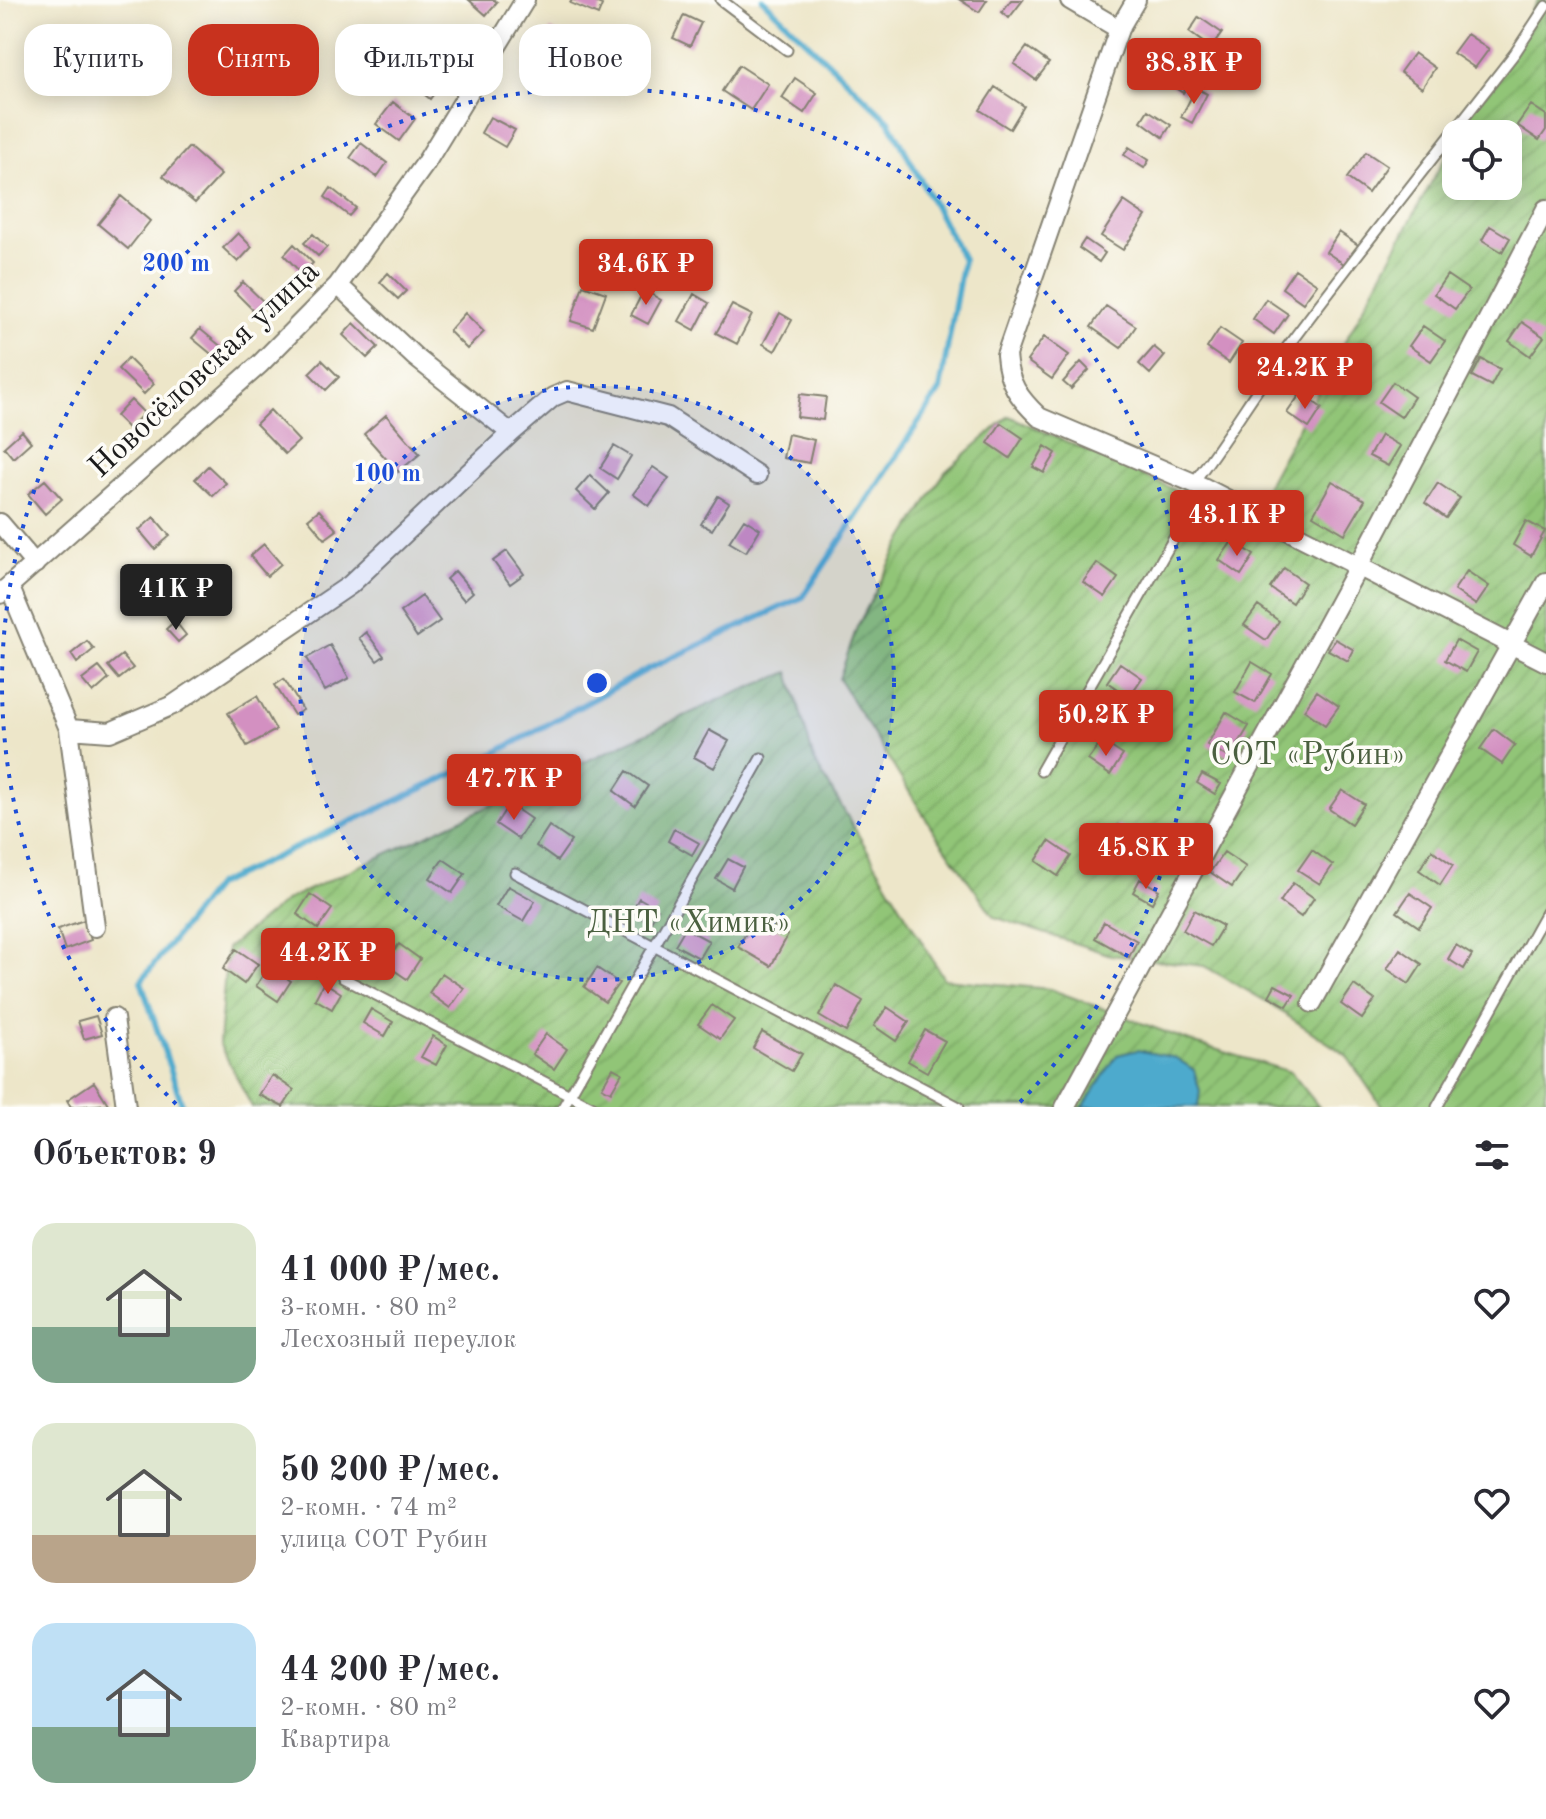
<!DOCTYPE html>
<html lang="ru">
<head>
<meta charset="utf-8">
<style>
  :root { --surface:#fff; --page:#f2f2f3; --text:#2b2b33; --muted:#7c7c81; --accent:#c8321e }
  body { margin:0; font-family:"Old Standard TT",serif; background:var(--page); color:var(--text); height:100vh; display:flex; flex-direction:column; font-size:30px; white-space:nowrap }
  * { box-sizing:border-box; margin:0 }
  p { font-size:26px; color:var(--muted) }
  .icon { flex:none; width:44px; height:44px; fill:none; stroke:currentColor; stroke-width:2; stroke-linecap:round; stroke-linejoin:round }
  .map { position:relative; height:1107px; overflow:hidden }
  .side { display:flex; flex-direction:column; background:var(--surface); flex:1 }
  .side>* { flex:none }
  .banner { position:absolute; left:24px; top:24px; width:800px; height:72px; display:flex; gap:16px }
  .controls { position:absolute; left:1442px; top:120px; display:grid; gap:16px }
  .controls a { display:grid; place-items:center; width:80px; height:80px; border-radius:16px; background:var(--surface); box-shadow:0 4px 20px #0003; font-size:40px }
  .price { position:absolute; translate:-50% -68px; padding:0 18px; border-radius:8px; background:var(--accent); color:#fff; font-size:26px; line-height:52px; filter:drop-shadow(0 2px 4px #0008) }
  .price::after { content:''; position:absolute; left:50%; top:48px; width:24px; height:18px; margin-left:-12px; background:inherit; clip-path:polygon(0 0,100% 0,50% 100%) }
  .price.selected { background:#222; color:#fff }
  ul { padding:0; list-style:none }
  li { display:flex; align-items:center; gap:24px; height:200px; padding:0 32px }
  li span { display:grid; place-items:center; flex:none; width:224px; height:160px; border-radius:24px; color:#555 }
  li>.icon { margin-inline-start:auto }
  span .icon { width:96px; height:96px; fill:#fffc; stroke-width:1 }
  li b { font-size:34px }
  h2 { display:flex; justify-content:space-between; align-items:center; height:96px; padding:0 32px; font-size:34px }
  .tag { padding:0 28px; border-radius:24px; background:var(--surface); box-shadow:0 4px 20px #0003; font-size:28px; line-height:72px }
  .tag.selected { background:var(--accent); color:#fff }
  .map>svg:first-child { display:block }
  .garden { fill:url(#garden-furrows); stroke:#56704a; stroke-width:2 }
  .water { fill:#4eaacd; stroke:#356374; stroke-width:2 }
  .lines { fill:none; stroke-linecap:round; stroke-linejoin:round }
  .stream { stroke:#4eaacd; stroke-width:6 }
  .building { fill:#d390c1 }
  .service-casing { stroke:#848172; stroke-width:13 }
  .minor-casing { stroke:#848172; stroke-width:22 }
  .service { stroke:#fff; stroke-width:9 }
  .minor { stroke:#fff; stroke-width:18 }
  .ring { fill:none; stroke:#1d4ed8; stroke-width:4; stroke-dasharray:4 8 }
  .labels { text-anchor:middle; stroke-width:7; stroke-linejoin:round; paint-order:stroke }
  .street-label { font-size:32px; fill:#1c1c1c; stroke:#fdfcf7 }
  .park-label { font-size:32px; fill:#4b6040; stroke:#fdfcf7 }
  .centre { fill:#1d4ed8; stroke:#fdfcf7; stroke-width:4 }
  .ring-label { font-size:24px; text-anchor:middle; font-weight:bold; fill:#1d4ed8; stroke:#fdfcf7; stroke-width:7; stroke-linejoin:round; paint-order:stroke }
</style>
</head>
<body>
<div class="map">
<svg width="1546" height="1107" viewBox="0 0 1546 1107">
  <defs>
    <pattern id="garden-furrows" width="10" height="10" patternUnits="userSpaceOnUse" patternTransform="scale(2)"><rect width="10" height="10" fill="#91c577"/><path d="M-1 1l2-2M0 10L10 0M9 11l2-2" fill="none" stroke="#7ca966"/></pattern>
  </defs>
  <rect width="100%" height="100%" fill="#fdfcf7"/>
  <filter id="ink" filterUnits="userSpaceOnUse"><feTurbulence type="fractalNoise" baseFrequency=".0125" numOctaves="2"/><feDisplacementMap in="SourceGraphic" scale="16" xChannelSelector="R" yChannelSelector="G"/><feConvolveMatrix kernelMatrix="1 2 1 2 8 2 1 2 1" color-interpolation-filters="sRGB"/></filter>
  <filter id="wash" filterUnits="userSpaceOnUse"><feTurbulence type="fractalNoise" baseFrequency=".006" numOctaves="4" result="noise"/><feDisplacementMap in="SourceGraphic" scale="32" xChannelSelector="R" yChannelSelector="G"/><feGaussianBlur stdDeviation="1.8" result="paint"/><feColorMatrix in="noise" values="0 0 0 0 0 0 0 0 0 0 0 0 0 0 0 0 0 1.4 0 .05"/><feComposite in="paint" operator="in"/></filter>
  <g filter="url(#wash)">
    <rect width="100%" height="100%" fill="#ede6c9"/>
    <path class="garden" d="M 1538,0 L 1546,0 L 1546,1107 L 1382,1107 L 1346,1055 L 1267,1002 L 1204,966 L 1111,955 L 994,917 L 933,830 L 839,679 L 857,627 L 896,552 L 945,472 L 1009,416 L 1247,522 L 1456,137 L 1456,186 L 1508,186 L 1508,134 L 1458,134 Z
      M 789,672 L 814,760 L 944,979 L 1050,989 L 1195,1043 L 1291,1072 L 1319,1107 L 252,1107 L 219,1043 L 227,948 L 288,899 L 721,699 Z"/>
    <path class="water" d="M 1137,1050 L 1176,1058 L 1194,1070 L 1200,1091 L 1198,1107 L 1083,1107 L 1117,1055 Z"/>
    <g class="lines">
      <path class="stream" d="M 183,1107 L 141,981 L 216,885 L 481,761 L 648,669 L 803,597 L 940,390 L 963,259 L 889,121 L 763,0"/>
    </g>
    <g id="blocks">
      <path class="building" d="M 469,0 L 494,0 L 497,2 L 486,15 Z
        M 572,0 L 591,0 L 602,5 L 598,15 L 570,3 Z
        M 960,0 L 987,0 L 979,12 Z
        M 1011,0 L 1023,0 L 1009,18 L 1002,12 Z
        M 684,15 L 701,23 L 690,46 L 673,38 Z
        M 1199,17 L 1222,33 L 1211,48 L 1189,32 Z
        M 437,26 L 467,48 L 455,64 L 425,42 Z
        M 551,29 L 573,42 L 558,66 L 536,52 Z
        M 1467,34 L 1489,49 L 1475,68 L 1453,53 Z
        M 1027,47 L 1049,63 L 1036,80 L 1014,64 Z
        M 1414,53 L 1435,68 L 1422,88 L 1400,72 Z
        M 1170,60 L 1194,75 L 1183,93 L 1159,77 Z
        M 739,65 L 768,84 L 751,110 L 722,91 Z
        M 428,68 L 444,80 L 430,99 L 414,86 Z
        M 795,78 L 817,93 L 804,113 L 782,98 Z
        M 995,87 L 1024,106 L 1010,129 L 980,110 Z
        M 1196,88 L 1207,94 L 1192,123 L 1181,117 Z
        M 393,102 L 415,119 L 399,141 L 376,124 Z
        M 1531,105 L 1546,115 L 1546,130 L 1539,140 L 1517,125 Z
        M 1148,110 L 1171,125 L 1163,137 L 1141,121 Z
        M 490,117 L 515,130 L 505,147 L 481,133 Z
        M 361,143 L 387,163 L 377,177 L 350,158 Z
        M 189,147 L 221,175 L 195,203 L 163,176 Z
        M 1129,147 L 1149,160 L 1144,168 L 1124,155 Z
        M 1366,152 L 1387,166 L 1368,193 L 1347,178 Z
        M 331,188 L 356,208 L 349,216 L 325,197 Z
        M 121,196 L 150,221 L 128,249 L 98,224 Z
        M 1124,201 L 1146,216 L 1123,250 L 1101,236 Z
        M 1490,226 L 1510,238 L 1502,252 L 1482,240 Z
        M 1339,232 L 1361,247 L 1347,266 L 1326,252 Z
        M 238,233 L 252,247 L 238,262 L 223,248 Z
        M 313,234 L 327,247 L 318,256 L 304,243 Z
        M 1085,239 L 1105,253 L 1099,262 L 1079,248 Z
        M 294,244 L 313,263 L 302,274 L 284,255 Z
        M 1295,269 L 1317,284 L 1303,303 L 1282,288 Z
        M 388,273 L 406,291 L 398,299 L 380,282 Z
        M 1447,275 L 1469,290 L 1455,309 L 1434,294 Z
        M 243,282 L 265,303 L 256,313 L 234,291 Z
        M 583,285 L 606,293 L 593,328 L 571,321 Z
        M 644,290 L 661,300 L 648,324 L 631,315 Z
        M 694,294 L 709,303 L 695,330 L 679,321 Z
        M 1266,299 L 1288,314 L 1274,334 L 1253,319 Z
        M 732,305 L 752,315 L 737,344 L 716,333 Z
        M 1106,306 L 1136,326 L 1121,348 L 1091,327 Z
        M 465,313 L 484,332 L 467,349 L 449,331 Z
        M 780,313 L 792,320 L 775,351 L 763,344 Z
        M 1522,322 L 1544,337 L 1530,356 L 1509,341 Z
        M 354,323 L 378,347 L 367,358 L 343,335 Z
        M 1423,326 L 1445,341 L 1431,361 L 1409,346 Z
        M 1220,328 L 1242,343 L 1229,363 L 1207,348 Z
        M 200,329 L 223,348 L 215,357 L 192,338 Z
        M 1044,337 L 1069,355 L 1052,379 L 1027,361 Z
        M 1154,347 L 1165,356 L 1150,374 L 1139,364 Z
        M 128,358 L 154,384 L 144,394 L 118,369 Z
        M 1481,359 L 1500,369 L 1491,386 L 1472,376 Z
        M 322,360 L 339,377 L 326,390 L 309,373 Z
        M 1081,362 L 1089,370 L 1071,389 L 1063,382 Z
        M 1393,382 L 1414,397 L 1401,417 L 1379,402 Z
        M 1301,393 L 1322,408 L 1309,428 L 1287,413 Z
        M 800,394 L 826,397 L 823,420 L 797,417 Z
        M 131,400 L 144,413 L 129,429 L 116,416 Z
        M 270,410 L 299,441 L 285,454 L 256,424 Z
        M 386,415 L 420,454 L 398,472 L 364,434 Z
        M 1001,423 L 1023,438 L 1010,458 L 988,443 Z
        M 22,431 L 31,442 L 13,458 L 4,447 Z
        M 788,434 L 814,440 L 809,463 L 783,458 Z
        M 1381,435 L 1400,446 L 1388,466 L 1369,456 Z
        M 614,446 L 631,456 L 617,479 L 600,468 Z
        M 1045,446 L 1056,453 L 1044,473 L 1033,467 Z
        M 208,466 L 226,483 L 213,496 L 195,479 Z
        M 653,467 L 669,478 L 649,506 L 633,494 Z
        M 590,475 L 609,493 L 595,509 L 576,491 Z
        M 45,480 L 62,499 L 45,514 L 28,494 Z
        M 1332,481 L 1365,500 L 1345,534 L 1313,515 Z
        M 1438,483 L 1460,498 L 1446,518 L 1425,503 Z
        M 718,496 L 729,503 L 712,530 L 701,524 Z
        M 319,510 L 337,530 L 325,539 L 308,519 Z
        M 154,517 L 170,536 L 155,549 L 139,530 Z
        M 744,519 L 760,529 L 746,552 L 729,542 Z
        M 1526,521 L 1545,531 L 1531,556 L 1513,545 Z
        M 1233,540 L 1254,555 L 1241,575 L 1219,560 Z
        M 264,544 L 281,564 L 267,576 L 250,556 Z
        M 507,551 L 524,574 L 510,584 L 493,561 Z
        M 1097,563 L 1118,578 L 1105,597 L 1083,582 Z
        M 1284,568 L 1305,583 L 1292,603 L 1270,588 Z
        M 455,571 L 473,592 L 464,600 L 446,579 Z
        M 1467,571 L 1489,586 L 1476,605 L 1454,590 Z
        M 422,596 L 440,621 L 417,637 L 400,612 Z
        M 1258,606 L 1279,621 L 1266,640 L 1244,625 Z
        M 175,621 L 186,635 L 178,642 L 166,629 Z
        M 366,632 L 384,656 L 377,661 L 359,638 Z
        M 1335,639 L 1354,650 L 1348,661 L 1328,650 Z
        M 1456,640 L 1477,652 L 1466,672 L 1445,660 Z
        M 87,641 L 94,649 L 77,663 L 71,654 Z
        M 330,645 L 349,678 L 325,691 L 307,658 Z
        M 122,655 L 133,668 L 119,679 L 108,666 Z
        M 1252,662 L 1272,674 L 1255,703 L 1235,692 Z
        M 1120,663 L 1142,678 L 1129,697 L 1107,682 Z
        M 99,667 L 109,679 L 93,693 L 82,680 Z
        M 284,679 L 303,710 L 294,715 L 275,685 Z
        M 1317,691 L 1339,706 L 1325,725 L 1304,710 Z
        M 257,696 L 276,730 L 247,746 L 228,713 Z
        M 1226,712 L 1249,726 L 1230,758 L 1207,745 Z
        M 1494,729 L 1515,745 L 1502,764 L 1480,749 Z
        M 709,730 L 729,741 L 714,768 L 694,757 Z
        M 1102,741 L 1123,755 L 1110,775 L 1088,760 Z
        M 627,771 L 648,786 L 635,806 L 614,791 Z
        M 1202,774 L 1221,784 L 1215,794 L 1197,783 Z
        M 1342,790 L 1364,804 L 1351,824 L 1329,809 Z
        M 509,804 L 531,819 L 518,839 L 496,824 Z
        M 1118,825 L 1142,838 L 1131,858 L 1107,844 Z
        M 549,826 L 571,841 L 557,861 L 536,846 Z
        M 674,829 L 699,843 L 692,855 L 668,841 Z
        M 1049,841 L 1071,856 L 1058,876 L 1036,861 Z
        M 1312,850 L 1333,865 L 1320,884 L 1298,870 Z
        M 1432,850 L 1453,865 L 1440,885 L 1419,870 Z
        M 1224,852 L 1246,867 L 1232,887 L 1210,872 Z
        M 443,859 L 465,874 L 452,893 L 430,878 Z
        M 728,859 L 743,867 L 732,888 L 716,879 Z
        M 1140,879 L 1159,890 L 1152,903 L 1133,892 Z
        M 1293,883 L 1314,898 L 1301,917 L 1280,902 Z
        M 508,886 L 535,901 L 523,921 L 496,906 Z
        M 1410,893 L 1432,908 L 1419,927 L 1397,912 Z
        M 310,894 L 332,909 L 318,929 L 297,914 Z
        M 639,898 L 658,909 L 650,923 L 631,912 Z
        M 1194,910 L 1223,926 L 1211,946 L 1183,930 Z
        M 756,916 L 788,935 L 771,966 L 738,947 Z
        M 84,920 L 91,940 L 65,950 L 58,929 Z
        M 1104,922 L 1137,941 L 1129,957 L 1095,938 Z
        M 685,928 L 709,941 L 699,958 L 675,945 Z
        M 360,938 L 368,943 L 360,958 L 351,953 Z
        M 399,944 L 420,959 L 407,979 L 385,964 Z
        M 1456,945 L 1472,955 L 1464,969 L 1448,959 Z
        M 236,949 L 258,964 L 244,984 L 223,969 Z
        M 1400,949 L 1422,964 L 1409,984 L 1387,969 Z
        M 269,966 L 291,981 L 278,1001 L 256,986 Z
        M 597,968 L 619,983 L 605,1002 L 584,987 Z
        M 442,973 L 464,988 L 450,1008 L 429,993 Z
        M 324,982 L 341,993 L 332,1009 L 315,999 Z
        M 836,985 L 863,1001 L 846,1032 L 819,1016 Z
        M 1275,985 L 1294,995 L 1287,1006 L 1269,996 Z
        M 1354,985 L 1375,1000 L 1362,1019 L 1341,1004 Z
        M 712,1005 L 734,1020 L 720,1039 L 698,1024 Z
        M 887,1007 L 909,1022 L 896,1041 L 874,1026 Z
        M 371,1009 L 393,1022 L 385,1036 L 363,1023 Z
        M 96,1016 L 102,1034 L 84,1039 L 78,1021 Z
        M 925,1030 L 945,1041 L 927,1072 L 908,1061 Z
        M 762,1032 L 802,1054 L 792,1071 L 753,1048 Z
        M 546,1034 L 567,1049 L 554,1069 L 532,1054 Z
        M 433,1036 L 447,1045 L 436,1065 L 421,1057 Z
        M 613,1068 L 622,1073 L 611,1092 L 602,1087 Z
        M 272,1075 L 294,1090 L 283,1107 L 259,1095 Z
        M 94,1082 L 108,1104 L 71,1107 L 67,1100 Z"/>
    </g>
  </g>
  <g filter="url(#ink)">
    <use href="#blocks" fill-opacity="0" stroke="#848172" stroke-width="2"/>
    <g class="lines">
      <defs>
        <path id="service" d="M 721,0 L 787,50
          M 1193,483 C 1229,436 1258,385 1294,338 C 1366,242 1441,148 1515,53 L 1546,6
          M 1041,771 L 1203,487
          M 515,873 L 959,1107
          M 343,978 L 593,1107
          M 563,1107 L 761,758
          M 1437,1107 L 1546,912"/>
        <path id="minor" d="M 1070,0 L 1119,29
          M 1136,0 L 1119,29 L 1006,355 C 1008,383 1019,398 1039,417 L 1203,487 L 1546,662
          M 338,285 L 415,357 L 511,433 L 553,397 L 567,391 L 668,417 L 757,475
          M 0,523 L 35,564
          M 10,588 L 69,729 L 95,927
          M 0,594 L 260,364 L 338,285 L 425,164 L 525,0
          M 69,729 L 110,732 L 173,705 L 350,585 L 511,433
          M 1312,1003 L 1546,582
          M 114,1018 L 126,1107
          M 1065,1107 L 1359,565 L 1546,209"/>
      </defs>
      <use href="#service" class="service-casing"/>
      <use href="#minor" class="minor-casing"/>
      <use href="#service" class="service"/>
      <use href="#minor" class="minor"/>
    </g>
  </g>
  <circle cx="597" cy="683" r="297" fill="#1d4ed8" fill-opacity=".12"/>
  <g class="ring">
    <circle cx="597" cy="683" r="297"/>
    <path d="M176 1104A595 595 0 1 1 1018 1104"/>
  </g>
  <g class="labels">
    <g class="street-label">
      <text transform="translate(203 368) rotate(-43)" y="11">Новосёловская улица</text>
    </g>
    <g class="park-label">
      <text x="1308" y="764">СОТ «Рубин»</text>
      <text x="689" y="932">ДНТ «Химик»</text>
    </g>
  </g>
  <circle cx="597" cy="683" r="12" class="centre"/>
  <g class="ring-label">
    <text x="176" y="271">200 m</text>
    <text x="387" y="481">100 m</text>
  </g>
</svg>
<div class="controls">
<a><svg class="icon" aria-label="locate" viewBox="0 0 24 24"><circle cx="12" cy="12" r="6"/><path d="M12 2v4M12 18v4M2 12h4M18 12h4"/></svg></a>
</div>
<b class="price" style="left:1194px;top:106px">38.3K ₽</b>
<b class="price" style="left:646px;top:307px">34.6K ₽</b>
<b class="price" style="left:1305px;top:411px">24.2K ₽</b>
<b class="price" style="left:1237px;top:558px">43.1K ₽</b>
<b class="price selected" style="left:176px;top:632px">41K ₽</b>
<b class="price" style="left:1106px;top:758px">50.2K ₽</b>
<b class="price" style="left:514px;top:822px">47.7K ₽</b>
<b class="price" style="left:1146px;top:891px">45.8K ₽</b>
<b class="price" style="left:328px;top:996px">44.2K ₽</b>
<div class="banner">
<a class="tag">Купить</a>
<a class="tag selected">Снять</a>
<a class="tag">Фильтры</a>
<a class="tag">Новое</a>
</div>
</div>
<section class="side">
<h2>Объектов: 9<svg class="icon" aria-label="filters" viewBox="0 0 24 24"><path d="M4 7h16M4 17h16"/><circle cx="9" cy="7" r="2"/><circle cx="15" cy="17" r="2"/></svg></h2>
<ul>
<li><span style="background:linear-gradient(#dfe7d0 65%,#7fa58c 0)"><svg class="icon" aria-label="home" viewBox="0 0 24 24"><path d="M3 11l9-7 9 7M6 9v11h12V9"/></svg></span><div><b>41 000 ₽/мес.</b><p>3-комн. · 80 m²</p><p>Лесхозный переулок</p></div><svg class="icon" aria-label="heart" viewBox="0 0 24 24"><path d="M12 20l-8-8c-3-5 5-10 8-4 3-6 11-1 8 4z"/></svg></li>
<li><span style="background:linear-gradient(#dfe7d0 70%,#b9a48a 0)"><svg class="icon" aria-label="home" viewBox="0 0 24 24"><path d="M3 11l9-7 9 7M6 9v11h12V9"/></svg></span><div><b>50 200 ₽/мес.</b><p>2-комн. · 74 m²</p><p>улица СОТ Рубин</p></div><svg class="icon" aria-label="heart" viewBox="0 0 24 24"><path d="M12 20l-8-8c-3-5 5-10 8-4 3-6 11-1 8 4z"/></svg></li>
<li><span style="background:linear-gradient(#bfe0f5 65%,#7fa58c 0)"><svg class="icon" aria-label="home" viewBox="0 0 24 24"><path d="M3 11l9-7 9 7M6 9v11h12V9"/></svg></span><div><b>44 200 ₽/мес.</b><p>2-комн. · 80 m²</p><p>Квартира</p></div><svg class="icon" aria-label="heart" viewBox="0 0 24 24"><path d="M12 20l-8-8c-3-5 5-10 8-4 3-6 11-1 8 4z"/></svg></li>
</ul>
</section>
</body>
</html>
